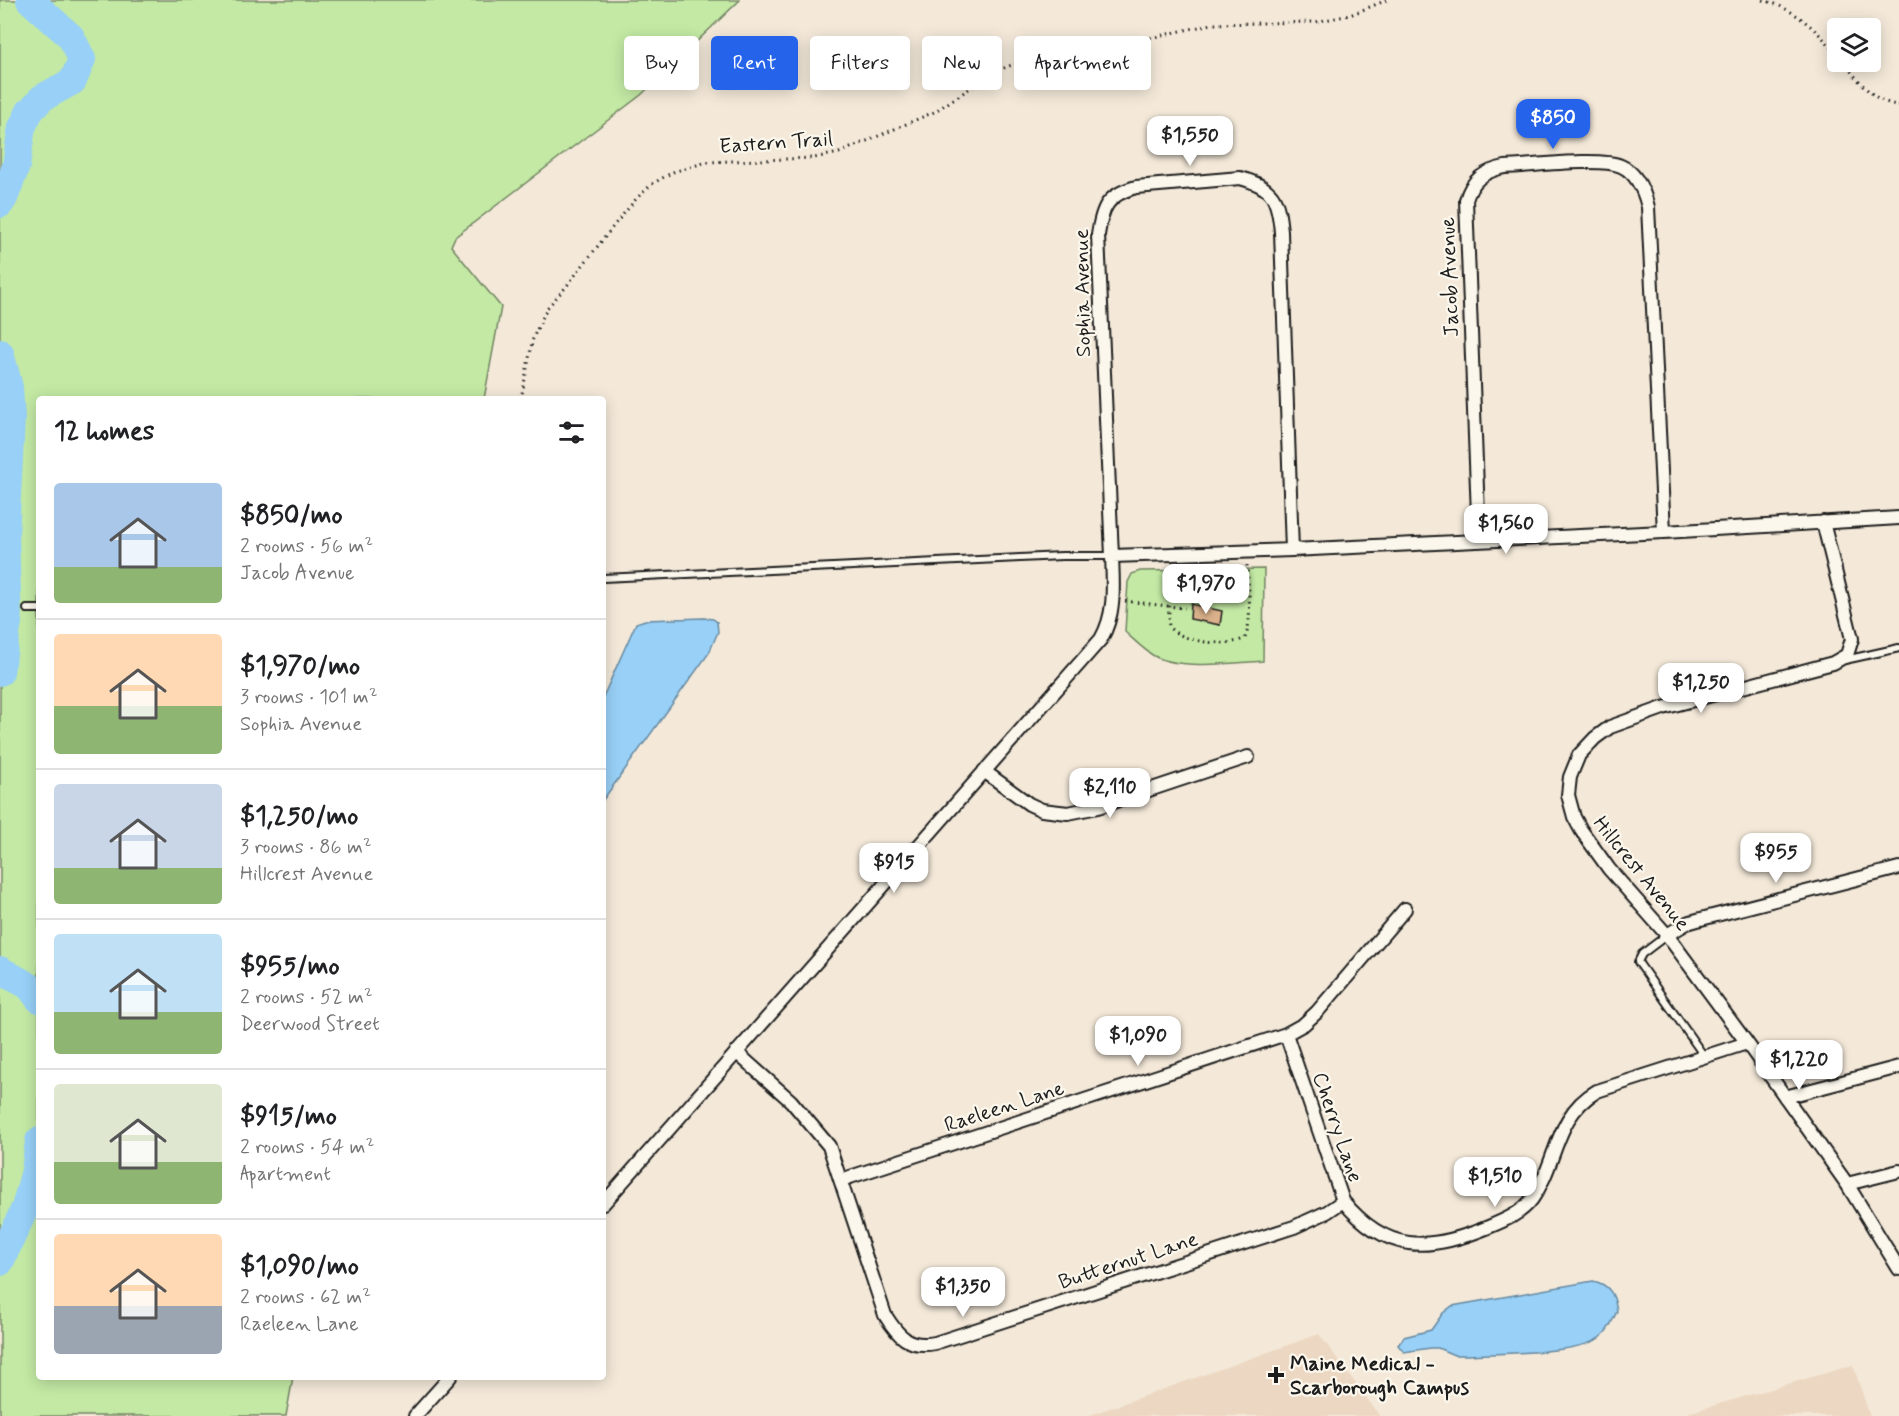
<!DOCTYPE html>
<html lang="en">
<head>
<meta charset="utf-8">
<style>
  :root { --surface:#fff; --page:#f2f2f2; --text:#202124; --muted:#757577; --line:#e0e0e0; --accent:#2563eb }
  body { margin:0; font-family:Mynerve,sans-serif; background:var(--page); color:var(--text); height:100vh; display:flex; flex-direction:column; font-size:22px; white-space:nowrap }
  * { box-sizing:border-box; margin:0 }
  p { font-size:20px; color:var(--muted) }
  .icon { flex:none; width:33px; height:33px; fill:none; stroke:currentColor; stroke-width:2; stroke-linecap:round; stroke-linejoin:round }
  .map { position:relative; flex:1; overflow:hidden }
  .details { position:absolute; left:36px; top:396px; width:570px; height:984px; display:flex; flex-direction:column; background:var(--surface); border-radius:6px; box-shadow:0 3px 15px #0003 }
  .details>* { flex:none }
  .guide { position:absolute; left:624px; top:36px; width:570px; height:54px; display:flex; gap:12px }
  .controls { position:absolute; left:1827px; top:18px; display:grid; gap:12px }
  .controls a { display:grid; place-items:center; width:54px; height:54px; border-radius:6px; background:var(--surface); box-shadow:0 3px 15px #0003; font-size:30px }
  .price { position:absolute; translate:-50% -51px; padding:0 14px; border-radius:12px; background:#fff; color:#222; font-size:20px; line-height:39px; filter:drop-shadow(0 2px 3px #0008) }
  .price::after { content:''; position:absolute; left:50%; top:36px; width:18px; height:14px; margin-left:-9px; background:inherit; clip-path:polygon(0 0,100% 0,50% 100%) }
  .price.selected { background:var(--accent); color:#fff }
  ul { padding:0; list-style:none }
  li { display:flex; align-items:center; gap:18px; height:150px; padding:0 18px }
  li+li { border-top:2px solid var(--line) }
  li span { display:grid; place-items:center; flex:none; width:168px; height:120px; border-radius:6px; color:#555 }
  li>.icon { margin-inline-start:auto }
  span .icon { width:72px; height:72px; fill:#fffc; stroke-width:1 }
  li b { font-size:26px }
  h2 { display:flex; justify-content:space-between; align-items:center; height:72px; padding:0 18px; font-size:26px }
  .chip { padding:0 21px; border-radius:6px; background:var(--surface); box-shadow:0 3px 15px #0003; font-size:21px; line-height:54px }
  .chip.selected { background:var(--accent); color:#fff }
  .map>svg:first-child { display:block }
  .built { fill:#ecd8c2 }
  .green { fill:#c3e9a4; stroke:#708260; stroke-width:1.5 }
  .water { fill:#98d0f7; stroke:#66889f; stroke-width:1.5 }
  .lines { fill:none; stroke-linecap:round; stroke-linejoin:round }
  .river { stroke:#98d0f7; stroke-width:28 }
  .building { fill:#dab18b; stroke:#1c1c1c; stroke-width:1.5 }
  .service-casing { stroke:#1c1c1c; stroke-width:10 }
  .minor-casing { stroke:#1c1c1c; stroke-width:16 }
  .path { stroke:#1c1c1c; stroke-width:3; stroke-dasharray:1.5 4.5; stroke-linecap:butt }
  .service { stroke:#fbf7ec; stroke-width:6 }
  .minor { stroke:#fbf7ec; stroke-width:12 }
  .poi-dot { fill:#1c1c1c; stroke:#fbf7ec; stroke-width:2 }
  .labels { text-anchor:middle; stroke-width:4.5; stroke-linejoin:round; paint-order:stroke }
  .street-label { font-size:21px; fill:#1c1c1c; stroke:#fbf7ec }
  .poi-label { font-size:21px; font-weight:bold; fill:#1c1c1c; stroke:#fbf7ec; text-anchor:start }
</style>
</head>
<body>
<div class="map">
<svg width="1899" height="1416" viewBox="0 0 1899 1416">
  <rect width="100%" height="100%" fill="#f4e9d9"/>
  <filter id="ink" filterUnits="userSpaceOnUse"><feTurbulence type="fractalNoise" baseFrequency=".0167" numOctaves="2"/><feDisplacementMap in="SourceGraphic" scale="12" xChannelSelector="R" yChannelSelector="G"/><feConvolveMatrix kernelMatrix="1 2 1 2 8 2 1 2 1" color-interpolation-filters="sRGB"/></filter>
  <g filter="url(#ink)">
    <path class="built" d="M 1319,1334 L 1380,1416 L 1087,1416 Z
      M 1853,1365 L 1870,1416 L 1677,1416 Z"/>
    <path class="green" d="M 0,0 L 740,0 L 641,95 L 455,237 L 451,246 L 501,307 L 484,399 L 39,399 L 39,1377 L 293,1377 L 286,1416 L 0,1416 Z
      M 1264,569 L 1263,661 C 1234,663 1181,670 1154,656 C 1144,650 1134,640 1125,632 L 1128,582 L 1132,574 L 1140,571 Z"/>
    <path class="water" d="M 704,618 L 713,619 L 717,622 L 718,632 L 709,653 L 603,800 L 603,697 L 636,623 L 645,620 Z
      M 1593,1281 C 1609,1284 1615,1295 1617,1311 C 1613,1320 1608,1332 1599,1338 C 1578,1354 1498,1353 1469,1355 L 1454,1355 L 1438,1348 L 1430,1348 L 1404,1352 L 1398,1345 L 1404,1337 L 1431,1330 L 1443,1313 L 1452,1306 Z"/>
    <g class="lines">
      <path class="river" d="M 0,204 L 4,198 L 16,166 L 22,127 L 30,111 L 42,98 L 73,81 L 82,59 L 71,37 L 30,0
        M 0,353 L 9,387 L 11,419 L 5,535 L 8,622 L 0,672
        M 0,970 L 29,986 L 39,999
        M 0,1262 L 25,1208 L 35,1171 L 39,1141"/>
    </g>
    <path class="building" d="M 1191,604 L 1222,611 L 1220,625 L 1190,619 Z"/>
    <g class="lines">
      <defs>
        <path id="service" d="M 603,578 L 1062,556 L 1112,556
          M 27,609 L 39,609
          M 1845,660 L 1899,648
          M 1667,935 L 1642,954 L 1638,962 L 1704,1056"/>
        <path id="minor" d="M 1823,522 L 1852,639 L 1847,655 L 1833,663 L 1663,708 L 1610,727 L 1595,738 L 1579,755 L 1570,777 L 1568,795 L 1574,817 L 1581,830 L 1609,869 L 1667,935 L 1747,1043 L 1847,1184 L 1899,1269
          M 1479,541 L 1466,200 C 1472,180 1484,171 1505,167 C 1531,166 1600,157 1621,166 C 1637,173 1644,191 1648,207 L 1664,532
          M 1112,556 L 1292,550 L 1664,532 L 1899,518
          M 984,771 L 1029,804 L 1042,810 L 1068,813 L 1098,807 L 1248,757
          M 1667,935 L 1687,923 L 1701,919 L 1899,868
          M 1286,1034 L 1343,1201 C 1386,1253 1428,1252 1486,1228 C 1503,1221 1521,1214 1532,1199 C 1558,1162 1554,1116 1597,1091 L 1747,1043
          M 736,1052 L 791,1101 L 829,1146 L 885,1315 C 898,1336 908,1348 935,1343 L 1294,1227 L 1327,1212 L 1343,1201
          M 1785,1097 L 1899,1067
          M 841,1180 L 1286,1034 L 1304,1024 L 1317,1012 L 1405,909
          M 1847,1184 L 1899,1171
          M 603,1204 L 1101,639 C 1116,613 1113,585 1112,556 L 1098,235 C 1102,207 1107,195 1136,187 L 1240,178 C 1274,187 1278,199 1281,232 L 1292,550
          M 415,1416 L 450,1377"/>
      </defs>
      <use href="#service" class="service-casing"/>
      <use href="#minor" class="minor-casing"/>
      <path class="path" d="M 1763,0 C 1794,8 1817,30 1838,55
        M 1843,62 C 1859,80 1873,103 1899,105
        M 521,399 L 533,338 L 547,308 L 566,287 L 615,224 L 637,198 L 652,184 L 673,172 L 707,162 L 814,158 L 839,153 L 934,112 L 987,77 L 1006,67 L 1030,59 L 1150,38 L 1212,24 L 1315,22 L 1350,15 L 1387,0
        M 1247,565 C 1248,586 1253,619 1245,638 C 1228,648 1181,642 1169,627 C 1168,618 1169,590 1177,585 C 1186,579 1235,592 1248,595
        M 1125,601 L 1185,608"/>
      <use href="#service" class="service"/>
      <use href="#minor" class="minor"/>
    </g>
  </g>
  <path class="poi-dot" d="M1273 1366h6v6h6v6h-6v6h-6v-6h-6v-6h6z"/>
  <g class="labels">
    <g class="street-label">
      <text transform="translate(776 142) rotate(-4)" y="7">Eastern Trail</text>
      <text transform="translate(1449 277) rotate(-92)" y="7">Jacob Avenue</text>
      <text transform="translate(1082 293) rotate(-91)" y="7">Sophia Avenue</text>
      <text transform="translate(1642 873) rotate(51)" y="7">Hillcrest Avenue</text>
      <text transform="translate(1004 1106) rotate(-18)" y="7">Raeleen Lane</text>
      <text transform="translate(1338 1127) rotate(71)" y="7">Cherry Lane</text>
      <text transform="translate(1128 1260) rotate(-18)" y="7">Butternut Lane</text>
    </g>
    <g class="poi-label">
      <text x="1290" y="1370">Maine Medical -<tspan x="1290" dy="24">Scarborough Campus</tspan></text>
    </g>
  </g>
</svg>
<div class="controls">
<a><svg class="icon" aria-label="layers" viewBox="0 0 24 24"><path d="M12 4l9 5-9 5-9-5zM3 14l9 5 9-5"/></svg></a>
</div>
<b class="price selected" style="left:1553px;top:150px">$850</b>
<b class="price" style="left:1190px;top:167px">$1,550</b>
<b class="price" style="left:1506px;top:555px">$1,560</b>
<b class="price" style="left:1206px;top:615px">$1,970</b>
<b class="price" style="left:1701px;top:714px">$1,250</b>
<b class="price" style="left:1110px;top:819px">$2,110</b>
<b class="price" style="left:1776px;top:884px">$955</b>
<b class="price" style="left:894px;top:894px">$915</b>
<b class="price" style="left:1138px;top:1067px">$1,090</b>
<b class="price" style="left:1799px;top:1091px">$1,220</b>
<b class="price" style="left:1495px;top:1208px">$1,510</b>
<b class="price" style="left:963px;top:1318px">$1,350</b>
<div class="guide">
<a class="chip">Buy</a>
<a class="chip selected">Rent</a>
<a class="chip">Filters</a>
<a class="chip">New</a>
<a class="chip">Apartment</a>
</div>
<section class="details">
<h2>12 homes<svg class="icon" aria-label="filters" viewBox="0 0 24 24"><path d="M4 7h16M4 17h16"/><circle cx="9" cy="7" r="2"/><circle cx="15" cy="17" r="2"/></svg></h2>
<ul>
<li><span style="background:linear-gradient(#a9c7e8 70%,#8fb573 0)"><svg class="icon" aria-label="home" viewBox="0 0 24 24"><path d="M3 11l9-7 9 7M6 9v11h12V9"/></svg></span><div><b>$850/mo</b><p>2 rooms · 56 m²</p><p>Jacob Avenue</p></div></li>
<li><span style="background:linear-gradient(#ffd9b3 60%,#8fb573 0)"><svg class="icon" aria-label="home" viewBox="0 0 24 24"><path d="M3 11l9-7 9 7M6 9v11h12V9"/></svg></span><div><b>$1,970/mo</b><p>3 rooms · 101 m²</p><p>Sophia Avenue</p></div></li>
<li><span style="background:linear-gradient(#c9d6e8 70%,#8fb573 0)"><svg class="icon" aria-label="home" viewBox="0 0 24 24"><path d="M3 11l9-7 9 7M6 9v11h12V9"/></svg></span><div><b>$1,250/mo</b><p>3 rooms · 86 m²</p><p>Hillcrest Avenue</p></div></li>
<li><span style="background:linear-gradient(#bfe0f5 65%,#8fb573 0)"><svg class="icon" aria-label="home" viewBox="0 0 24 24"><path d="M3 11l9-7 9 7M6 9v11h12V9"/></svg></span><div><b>$955/mo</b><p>2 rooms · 52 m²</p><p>Deerwood Street</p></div></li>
<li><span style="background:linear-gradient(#dfe7d0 65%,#8fb573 0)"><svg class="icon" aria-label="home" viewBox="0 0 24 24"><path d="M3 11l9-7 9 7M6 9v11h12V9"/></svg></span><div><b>$915/mo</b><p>2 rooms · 54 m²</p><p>Apartment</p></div></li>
<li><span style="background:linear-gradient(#ffd9b3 60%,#9aa5b1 0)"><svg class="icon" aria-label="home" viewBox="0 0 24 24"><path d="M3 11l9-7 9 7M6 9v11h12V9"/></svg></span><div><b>$1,090/mo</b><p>2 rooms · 62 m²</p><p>Raeleen Lane</p></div></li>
</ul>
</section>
</div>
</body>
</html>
